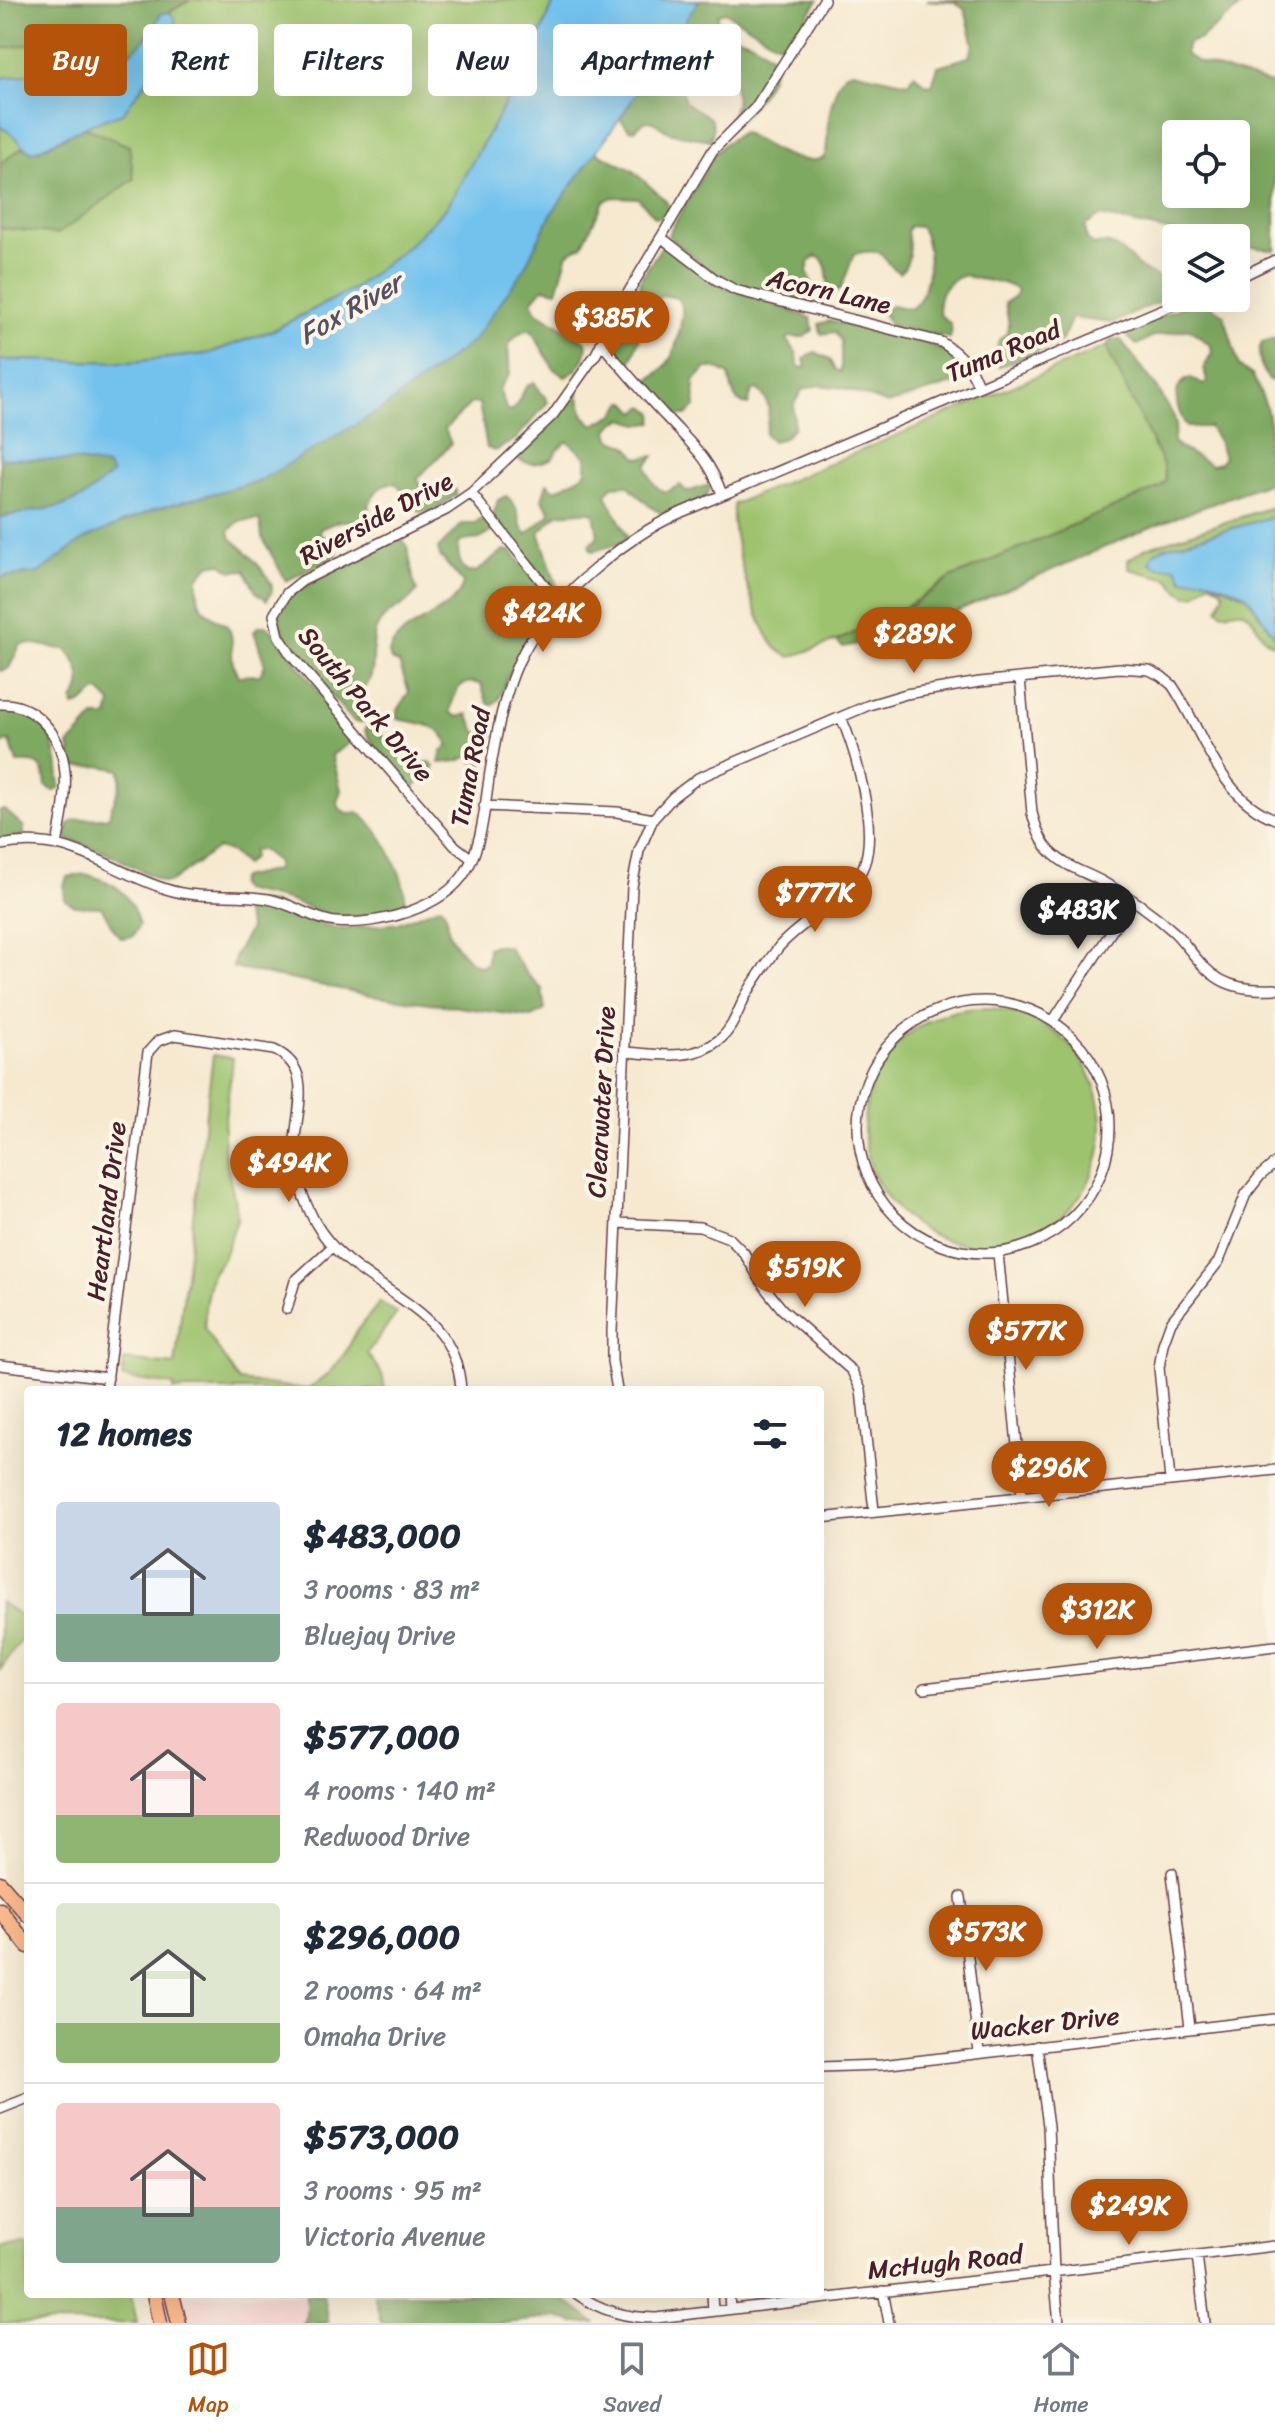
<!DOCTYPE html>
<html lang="en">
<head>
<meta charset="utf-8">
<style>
  :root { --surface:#fff; --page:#f2f2f3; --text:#1f2937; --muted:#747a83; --line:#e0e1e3; --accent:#b45309 }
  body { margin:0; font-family:Sriracha,sans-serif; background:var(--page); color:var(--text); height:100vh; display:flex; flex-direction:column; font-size:30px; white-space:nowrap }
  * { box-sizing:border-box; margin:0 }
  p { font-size:26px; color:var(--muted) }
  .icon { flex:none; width:44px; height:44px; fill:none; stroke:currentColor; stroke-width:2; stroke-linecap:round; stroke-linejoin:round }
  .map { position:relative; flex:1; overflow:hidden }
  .sheet { position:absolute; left:24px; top:1386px; width:800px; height:912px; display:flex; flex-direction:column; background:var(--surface); border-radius:8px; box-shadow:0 8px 32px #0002 }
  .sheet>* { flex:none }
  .guide { position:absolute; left:24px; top:24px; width:800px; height:72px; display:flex; gap:16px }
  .tools { position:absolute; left:1162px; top:120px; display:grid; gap:16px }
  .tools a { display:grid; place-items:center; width:88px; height:88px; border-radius:8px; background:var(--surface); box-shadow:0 8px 32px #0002; font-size:40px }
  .price { position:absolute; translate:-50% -68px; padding:0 18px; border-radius:28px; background:var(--accent); color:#fff; font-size:26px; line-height:52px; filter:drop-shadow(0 2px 4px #0008) }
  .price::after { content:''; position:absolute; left:50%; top:48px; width:24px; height:18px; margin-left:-12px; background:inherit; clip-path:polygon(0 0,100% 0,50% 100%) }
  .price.on { background:#222; color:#fff }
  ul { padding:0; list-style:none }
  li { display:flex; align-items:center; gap:24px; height:200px; padding:0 32px }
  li+li { border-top:2px solid var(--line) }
  li span { display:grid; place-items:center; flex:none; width:224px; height:160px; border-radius:8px; color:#555 }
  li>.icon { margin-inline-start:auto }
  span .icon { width:96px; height:96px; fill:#fffc; stroke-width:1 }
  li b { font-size:34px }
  h2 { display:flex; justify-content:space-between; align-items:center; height:96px; padding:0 32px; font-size:34px }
  .pill { padding:0 28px; border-radius:8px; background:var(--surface); box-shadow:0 8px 32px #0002; font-size:28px; line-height:72px }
  .pill.on { background:var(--accent); color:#fff }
  .dock { display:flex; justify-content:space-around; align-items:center; height:112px; border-top:2px solid var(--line); background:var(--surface); font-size:22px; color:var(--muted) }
  .dock a { display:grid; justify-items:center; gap:4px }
  .dock .on { color:var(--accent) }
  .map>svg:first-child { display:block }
  .built { fill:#f7d0ce }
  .green { fill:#9dc36e; stroke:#74714c; stroke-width:2 }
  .forest { fill:#7ea961; stroke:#646446; stroke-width:2; fill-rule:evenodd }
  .water { fill:#73c2ee; stroke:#5e708c; stroke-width:2 }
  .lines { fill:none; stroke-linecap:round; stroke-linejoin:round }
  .minor-casing { stroke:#643d44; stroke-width:12 }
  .primary-casing { stroke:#643d44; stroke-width:17 }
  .minor { stroke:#fff; stroke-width:9 }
  .primary { stroke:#fcba8e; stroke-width:14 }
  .labels { text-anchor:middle; stroke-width:8; stroke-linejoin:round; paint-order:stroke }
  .street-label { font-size:26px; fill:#4a1f2b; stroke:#fcf5e5 }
  .water-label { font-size:28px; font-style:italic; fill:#565066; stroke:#fcf5e5 }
</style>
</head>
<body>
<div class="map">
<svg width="1275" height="2323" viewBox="0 0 1275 2323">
  <rect width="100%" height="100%" fill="#fcf5e5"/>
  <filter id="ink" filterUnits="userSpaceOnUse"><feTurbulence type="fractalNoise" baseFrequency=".0125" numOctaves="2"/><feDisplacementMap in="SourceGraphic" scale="16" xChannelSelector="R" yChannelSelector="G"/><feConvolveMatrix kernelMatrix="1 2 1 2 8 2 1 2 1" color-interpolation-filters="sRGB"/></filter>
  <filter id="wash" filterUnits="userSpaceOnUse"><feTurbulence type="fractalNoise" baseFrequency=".006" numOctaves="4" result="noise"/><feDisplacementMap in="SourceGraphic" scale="32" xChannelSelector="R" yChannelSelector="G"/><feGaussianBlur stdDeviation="1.8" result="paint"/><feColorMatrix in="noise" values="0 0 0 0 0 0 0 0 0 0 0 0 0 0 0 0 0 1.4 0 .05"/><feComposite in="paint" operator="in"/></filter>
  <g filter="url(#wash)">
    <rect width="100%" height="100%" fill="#f6e9d0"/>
    <path class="built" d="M 175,2294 L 312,2294 L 318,2323 L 181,2323 Z"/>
    <path class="green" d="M 0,0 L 555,0 L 528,63 L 447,207 L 405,249 L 353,289 L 273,330 L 207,354 L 131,362 L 0,360 Z
      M 1108,346 L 1163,465 L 1166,480 L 1161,487 L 951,578 L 891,616 L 839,640 L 791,657 C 785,654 780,653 775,647 C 757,626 727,532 734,504 Z
      M 1275,506 L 1275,516 L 1162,548 L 1150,563 L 1159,567 L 1176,567 L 1184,580 L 1204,578 L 1247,596 L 1275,636 L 1275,645 C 1257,639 1256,615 1243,611 C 1238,610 1229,613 1223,613 L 1218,609 L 1224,593 L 1221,588 L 1210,582 L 1195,595 L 1187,596 L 1178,590 L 1169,579 L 1129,569 L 1128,560 L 1146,548 Z
      M864 1127a119 119 0 1 1 238 0a119 119 0 1 1-238 0Z
      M 213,1055 L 233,1058 L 224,1126 L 224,1150 L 238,1217 L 224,1256 L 211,1276 L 205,1306 L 205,1329 L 239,1381 L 308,1389 L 330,1373 L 347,1350 L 357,1330 L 380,1302 L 397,1313 L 367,1353 L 382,1374 L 385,1390 L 174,1390 L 174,1385 L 122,1378 L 124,1360 L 175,1365 Z
      M 0,1602 L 28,1621 L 28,1630 L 0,1670 Z
      M 28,2245 L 28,2294 L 131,2294 L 137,2323 L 0,2323 L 0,2247 Z"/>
    <path class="forest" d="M 0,0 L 191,0 L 169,12 L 161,14 C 146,42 135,54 105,66 L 83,55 L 82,36 L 0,49 Z
      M 699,0 L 818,0 L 789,44 L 776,43 L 725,12 L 718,14 L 717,27 L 722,33 C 746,39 755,40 774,59 C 776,83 745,117 727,130 L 726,126 C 738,103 739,98 730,73 L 706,64 L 695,66 C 685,79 679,85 685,102 C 704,117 718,112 711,140 C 704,139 672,134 667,131 C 654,124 650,113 635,130 L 629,129 L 620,118 Z
      M 926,0 L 1249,0 L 1200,39 L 1188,43 L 1185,54 L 1200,63 L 1275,85 L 1275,250 L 1236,245 L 1236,238 L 1200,238 L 1100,216 L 1085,226 L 1087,240 L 1094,245 C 1116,237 1128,259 1142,269 C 1151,275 1162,278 1172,281 L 1176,291 L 1167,298 L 1113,323 L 1072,318 L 1061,342 L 999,367 L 995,356 L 999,340 L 1007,333 L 1009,325 L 1005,303 L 1015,296 L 1017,290 C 1001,278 982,283 965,275 C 946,280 935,295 940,315 C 950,322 954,325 950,338 L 891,326 L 882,312 L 892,305 L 910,309 C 931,297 934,245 920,227 L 910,226 L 907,231 C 909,246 913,262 899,273 C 878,258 890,246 854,254 L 841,289 L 830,294 L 826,267 L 822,259 L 816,256 L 809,262 L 807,272 L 815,290 L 798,302 L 748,292 L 722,280 L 671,239 L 668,235 L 715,153 L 724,144 L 742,132 C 764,144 798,168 824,158 C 829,144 826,139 828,125 C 830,108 834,88 844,74 L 853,71 L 908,83 L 914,74 L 926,84 L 932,85 L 938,66 L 969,57 L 974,45 L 965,10 L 955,2 ZM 1176,134 L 1236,134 L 1236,194 L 1176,194 Z
      M 84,127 L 129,146 L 134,179 L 58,234 L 0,228 L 0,164 L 22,147 L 32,152 L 40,150 Z
      M 596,152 L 632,170 L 665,200 L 669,207 L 665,216 L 656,218 L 638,198 L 613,197 L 604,201 L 582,246 L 568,253 L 557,291 L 543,288 L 532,301 L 536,311 L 586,342 C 589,356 579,371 565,377 L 554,369 L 531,330 C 520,330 515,337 508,346 L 510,374 L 499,389 L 507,411 L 514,409 L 526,387 L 534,382 L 548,402 L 516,439 L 495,451 L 487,448 L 479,404 L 471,403 L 445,429 L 451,444 L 417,479 L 425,490 L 448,486 L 456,490 L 456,495 L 436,509 L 422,513 L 418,511 L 397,484 C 381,480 374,494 368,506 L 372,521 L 339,521 L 320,529 L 320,535 L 337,542 L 337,556 L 286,581 L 262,537 L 260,520 L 239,521 L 229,531 L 231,539 C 241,545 271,576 272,588 C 272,593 269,596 267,600 L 256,592 L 245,570 L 232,571 L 220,563 L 209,565 L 198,578 C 197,602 197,607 218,620 C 221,622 225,624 228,627 C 237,642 226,659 239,676 L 260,675 L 265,665 L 254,631 L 259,626 L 268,626 L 351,732 L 352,736 L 348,744 L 332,755 L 341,790 L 337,802 L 341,811 L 348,814 L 357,812 C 380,826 407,877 405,904 L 399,909 L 380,915 L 335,917 L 287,900 L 242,890 L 238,885 L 241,878 L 276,870 L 277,862 L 262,850 L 253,850 L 253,857 L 245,865 L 232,853 L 218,848 L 171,882 L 163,882 L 102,850 L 68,840 C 61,810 91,822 109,817 C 112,798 124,791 120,770 L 101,766 L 73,767 L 69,745 L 94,717 L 108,717 L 111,703 L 98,690 L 81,704 L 74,706 L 73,700 C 87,685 79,661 65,649 C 49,649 34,640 20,645 L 9,668 L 0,671 L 0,577 L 38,573 L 84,539 L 155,509 L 259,481 L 522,272 L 551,214 Z
      M 664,243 L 721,285 L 811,318 L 813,330 L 804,337 L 790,337 L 787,339 L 797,354 L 798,365 L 801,368 L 806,367 L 804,359 L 815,352 L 830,359 L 836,370 L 841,372 L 841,341 L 835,332 L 821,334 L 819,324 L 829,321 C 853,327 934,340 949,354 C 957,362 957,373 956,383 L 888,404 L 843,388 L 818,385 L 802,390 L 794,404 L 794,427 L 784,438 L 772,441 L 765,434 C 769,416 773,402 757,389 L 752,391 L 748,405 C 731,401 733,390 729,375 L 716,368 L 706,368 L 694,381 L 695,407 L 686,415 L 674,415 L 646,387 L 646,381 C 670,368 675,354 680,328 C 682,315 685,309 677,298 L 662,295 L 655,301 L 664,327 L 661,333 L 655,333 L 644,327 L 630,363 L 626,364 L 607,339 L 624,306 L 634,308 L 638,305 L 641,278 Z
      M 1198,300 L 1202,300 L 1224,315 L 1239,366 L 1253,376 L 1257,385 L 1266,406 L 1270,427 L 1266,448 L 1271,457 L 1275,456 L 1275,480 L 1156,525 L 943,617 L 853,645 L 843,647 L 838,643 L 839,640 L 909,607 L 951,578 L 1161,487 L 1166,480 L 1163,465 L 1108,351 L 1108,344 L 1112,339 L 1121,340 L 1158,389 L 1174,417 L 1176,424 L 1173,442 C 1184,453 1198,456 1211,465 L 1220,463 L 1224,457 L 1218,441 L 1209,427 L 1187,427 C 1177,411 1168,386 1191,378 L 1204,385 L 1207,382 L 1204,368 L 1212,352 L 1211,346 L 1190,329 L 1153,336 L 1137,345 L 1128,337 L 1137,326 Z
      M 1275,338 L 1275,378 L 1270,381 C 1261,371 1256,354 1262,342 Z
      M 577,391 L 584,416 L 594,425 L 615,414 L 623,402 L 627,402 L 636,412 L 645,406 L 654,413 L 653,422 C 640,427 635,422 623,419 L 614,423 L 608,430 L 610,439 L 626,445 L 638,458 L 654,456 L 646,466 C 650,477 653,489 666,492 L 680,485 L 687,492 L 709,485 L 710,487 L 706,497 C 664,524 661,518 628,485 L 612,486 L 606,495 L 628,537 L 621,543 L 594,551 L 591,550 L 589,545 L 598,536 L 594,513 C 583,509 572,515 559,513 L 539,532 L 559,592 L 556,592 L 493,516 L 498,500 L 506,496 C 523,508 515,524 527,534 L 549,515 L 550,511 L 542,499 L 547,483 L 554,489 L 558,489 L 582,476 L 586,471 L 586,457 L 567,441 L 557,450 L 553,458 C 542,463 527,467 517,458 L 517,454 Z
      M 0,458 L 78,461 L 107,466 L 113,474 L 84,497 L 62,506 L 0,517 Z
      M 480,520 L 486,521 L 492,531 L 480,539 L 460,541 C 456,550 459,565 467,572 L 476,572 L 504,550 L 511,551 L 535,581 L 546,602 L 546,610 L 508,676 L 499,699 L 492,705 L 487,702 L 481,684 C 458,677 454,693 450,712 L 458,717 L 468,714 L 477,734 L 480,733 L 488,715 L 493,714 C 497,729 490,760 478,770 L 470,756 L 458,761 L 439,763 L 442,751 L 449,746 C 442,723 417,723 397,719 L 397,712 L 409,692 L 399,663 L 391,660 L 389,653 C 395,623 456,616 463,583 L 440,556 L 438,549 L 462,524 L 475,524 Z
      M 401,538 C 413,549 409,575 417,591 C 406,608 388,609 379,624 C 366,644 382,671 362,690 L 369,712 L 367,720 L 358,723 L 353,721 L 295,655 L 279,623 L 280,614 L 289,597 L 348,560 Z
      M 13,709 C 56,720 56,750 60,787 L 54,791 L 46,786 C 44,762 37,762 17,763 L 10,741 L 2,743 L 0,754 L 0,710 Z
      M 373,724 L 389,744 L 420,763 L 430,762 L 434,767 L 433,773 L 413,787 L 408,785 L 374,745 L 365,731 L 366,727 Z
      M 0,810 L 5,810 L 24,827 L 24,836 L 0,840 Z
      M 85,874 C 117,882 130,893 139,925 L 133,936 L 121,938 C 111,929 109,918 101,907 L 75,906 L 65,900 L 64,886 L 67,877 Z
      M 245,900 L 274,903 L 321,924 L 343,929 L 398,923 L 441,906 C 451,918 445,924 450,935 C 456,948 469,963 482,967 L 487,962 L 488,948 L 494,945 L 508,947 L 526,973 L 542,989 L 545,1010 L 531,1017 L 370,995 L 233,968 L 235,955 L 250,929 L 241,904 Z
      M 306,2294 L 323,2294 L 328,2323 L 303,2323 L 306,2316 Z
      M 374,2294 L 557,2294 L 595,2323 L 574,2323 L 558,2317 L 504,2323 L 381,2323 Z"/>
    <path class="water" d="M 555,0 L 699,0 L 616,124 L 551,214 L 522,272 L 472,342 L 384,408 L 259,481 L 155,509 L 84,539 L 38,573 L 0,577 L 0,517 L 63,506 L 84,497 L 112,474 L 107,466 L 78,461 L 0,458 L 0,360 L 131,362 L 207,354 L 274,330 L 353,289 L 405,249 L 447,207 L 528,63 Z
      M 169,12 L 175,18 L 175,30 L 160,62 L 123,113 L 84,127 L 33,152 C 19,145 14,132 0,127 L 0,78 L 24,75 L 83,55 L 105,65 C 135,54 146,42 161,14 Z
      M 1275,516 L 1275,636 L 1247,596 L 1239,591 L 1204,578 L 1184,580 L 1176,567 L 1159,567 L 1150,563 L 1154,553 L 1162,548 Z"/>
  </g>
  <g filter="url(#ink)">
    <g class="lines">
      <defs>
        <path id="minor" d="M 662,238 L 715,279 L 735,290 L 941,342 C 960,354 970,365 978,385
          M 1236,279 L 1275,260
          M 601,343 C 623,369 645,395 668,419 C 693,446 709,458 722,494
          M 471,493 L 559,603
          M 1020,678 L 1032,813 C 1036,827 1040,840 1050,851 C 1065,867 1085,872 1103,882 C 1127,895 1153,913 1174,932 C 1190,948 1200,968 1221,980 C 1237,989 1257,990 1275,989
          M 0,704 C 16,703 29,709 40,719 C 77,753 65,802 57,845
          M 484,806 L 617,812 L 653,819 L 673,797 L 698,778 L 869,705 L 906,694 L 980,682 L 1119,668 L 1149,670 L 1161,676 L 1172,685 C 1204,732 1218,797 1275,819
          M 0,845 C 73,832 103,869 166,889 C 199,900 235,893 268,899 C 292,903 313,920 336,922 C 377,926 444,908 466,871 C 484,841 485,800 491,766 C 497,731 504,694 519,661 C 546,602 624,538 682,512 L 1189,298
          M 472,859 L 455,846 L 291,655 L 279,636 L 274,615 L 287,593 L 302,581 L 446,510 L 471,493 L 553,415 L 596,354 L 619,308 L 713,150 L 755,108 L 824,0
          M858 1127a126 126 0 1 1 252 0a126 126 0 1 1-252 0Z
          M 1053,1021 L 1132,900
          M 625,1052 C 656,1054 692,1062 719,1040 C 732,1030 737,1013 744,999 C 753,982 766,964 778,948 C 802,919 852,898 864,865 C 878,828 856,752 841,717
          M 617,1223 L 700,1227 L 729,1238 L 744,1253 L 766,1289 L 782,1309 L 852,1371 L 861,1390 L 874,1511
          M 998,1253 L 1022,1495
          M 287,1309 L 295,1281 L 332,1247
          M 0,1365 L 108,1378
          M 106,1390 L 148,1052 L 158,1041 L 175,1035 L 274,1050 C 317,1069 294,1115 294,1153 C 294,1177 304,1201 315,1222 C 355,1294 456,1298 461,1390
          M 617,1390 L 612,1361 L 612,1331 L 632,887 L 639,851 L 653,819
          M 1170,1480 L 1159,1368 L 1163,1344 L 1171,1322 L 1219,1261 L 1246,1194 L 1260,1176 L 1275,1163
          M 820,1518 L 1275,1470
          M 924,1688 L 1275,1646
          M 1172,1873 L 1190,2028
          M 961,1897 L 979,2052
          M 1037,2046 L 1048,2126 L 1054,2272 L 1059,2323
          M 820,2067 L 881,2065 L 1275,2019
          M 0,2109 L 28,2098
          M 1197,2255 L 1205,2323
          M 883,2291 L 889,2323
          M 577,2294 C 601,2311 627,2318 656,2318 L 1275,2246
          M 712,2294 L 713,2311
          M 729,2294 L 730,2309"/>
        <path id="primary" d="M 0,1883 L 28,1915
          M 0,1910 L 28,1946
          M 154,2294 L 160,2323
          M 172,2294 L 179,2323"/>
      </defs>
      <use href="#minor" class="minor-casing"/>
      <use href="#primary" class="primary-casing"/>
      <use href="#minor" class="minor"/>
      <use href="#primary" class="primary"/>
    </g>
  </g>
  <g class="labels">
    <g class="street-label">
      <text transform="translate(829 291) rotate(13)" y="9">Acorn Lane</text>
      <text transform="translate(1003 351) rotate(-23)" y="9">Tuma Road</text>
      <text transform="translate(376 518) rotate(-28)" y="9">Riverside Drive</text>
      <text transform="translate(366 704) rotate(50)" y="9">South Park Drive</text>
      <text transform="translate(470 767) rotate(-79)" y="9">Tuma Road</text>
      <text transform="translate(601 1102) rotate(-87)" y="9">Clearwater Drive</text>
      <text transform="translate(106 1211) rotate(-83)" y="9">Heartland Drive</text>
      <text transform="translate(1045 2023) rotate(-6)" y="9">Wacker Drive</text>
      <text transform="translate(945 2262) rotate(-6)" y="9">McHugh Road</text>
    </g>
    <g class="water-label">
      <text transform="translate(350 308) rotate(-30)" y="10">Fox River</text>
    </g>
  </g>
</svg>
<div class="tools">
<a><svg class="icon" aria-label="locate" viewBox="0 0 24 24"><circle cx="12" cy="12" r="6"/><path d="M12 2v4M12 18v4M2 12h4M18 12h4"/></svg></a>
<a><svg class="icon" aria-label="layers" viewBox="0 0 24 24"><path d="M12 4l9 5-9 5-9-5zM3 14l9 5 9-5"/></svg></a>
</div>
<b class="price" style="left:612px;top:359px">$385K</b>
<b class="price" style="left:543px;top:654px">$424K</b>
<b class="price" style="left:914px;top:675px">$289K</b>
<b class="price" style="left:815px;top:934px">$777K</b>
<b class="price on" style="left:1078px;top:951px">$483K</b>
<b class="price" style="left:289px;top:1204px">$494K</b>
<b class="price" style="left:805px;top:1309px">$519K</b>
<b class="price" style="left:1026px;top:1372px">$577K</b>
<b class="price" style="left:1049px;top:1509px">$296K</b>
<b class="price" style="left:1097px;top:1651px">$312K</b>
<b class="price" style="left:986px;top:1973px">$573K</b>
<b class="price" style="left:1129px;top:2247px">$249K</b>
<div class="guide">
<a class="pill on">Buy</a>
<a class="pill">Rent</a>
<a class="pill">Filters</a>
<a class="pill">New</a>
<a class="pill">Apartment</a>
</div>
<section class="sheet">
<h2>12 homes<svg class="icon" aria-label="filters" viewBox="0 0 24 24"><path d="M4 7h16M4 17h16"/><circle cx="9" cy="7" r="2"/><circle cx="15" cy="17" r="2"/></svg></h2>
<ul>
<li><span style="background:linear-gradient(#c9d6e8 70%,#7fa58c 0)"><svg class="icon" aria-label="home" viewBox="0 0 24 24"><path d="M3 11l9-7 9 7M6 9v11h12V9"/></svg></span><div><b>$483,000</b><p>3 rooms · 83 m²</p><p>Bluejay Drive</p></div></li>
<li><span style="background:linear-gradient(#f6c9c9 70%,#8fb573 0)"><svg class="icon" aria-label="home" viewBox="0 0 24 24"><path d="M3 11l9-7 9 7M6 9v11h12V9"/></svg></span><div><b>$577,000</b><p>4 rooms · 140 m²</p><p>Redwood Drive</p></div></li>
<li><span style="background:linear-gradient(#dfe7d0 75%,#8fb573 0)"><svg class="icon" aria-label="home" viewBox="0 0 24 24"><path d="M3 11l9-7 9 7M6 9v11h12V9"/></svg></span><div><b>$296,000</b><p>2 rooms · 64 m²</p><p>Omaha Drive</p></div></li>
<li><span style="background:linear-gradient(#f6c9c9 65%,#7fa58c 0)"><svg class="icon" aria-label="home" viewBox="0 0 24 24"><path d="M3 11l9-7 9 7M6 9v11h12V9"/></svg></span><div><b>$573,000</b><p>3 rooms · 95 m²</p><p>Victoria Avenue</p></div></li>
</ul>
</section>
</div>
<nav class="dock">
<a class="on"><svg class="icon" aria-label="map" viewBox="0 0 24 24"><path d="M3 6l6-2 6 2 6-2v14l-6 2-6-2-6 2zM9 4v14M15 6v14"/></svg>Map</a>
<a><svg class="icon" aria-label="saved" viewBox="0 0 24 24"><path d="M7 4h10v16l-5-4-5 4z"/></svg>Saved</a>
<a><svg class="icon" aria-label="home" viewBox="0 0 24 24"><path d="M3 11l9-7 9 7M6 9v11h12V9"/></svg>Home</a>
</nav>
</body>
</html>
